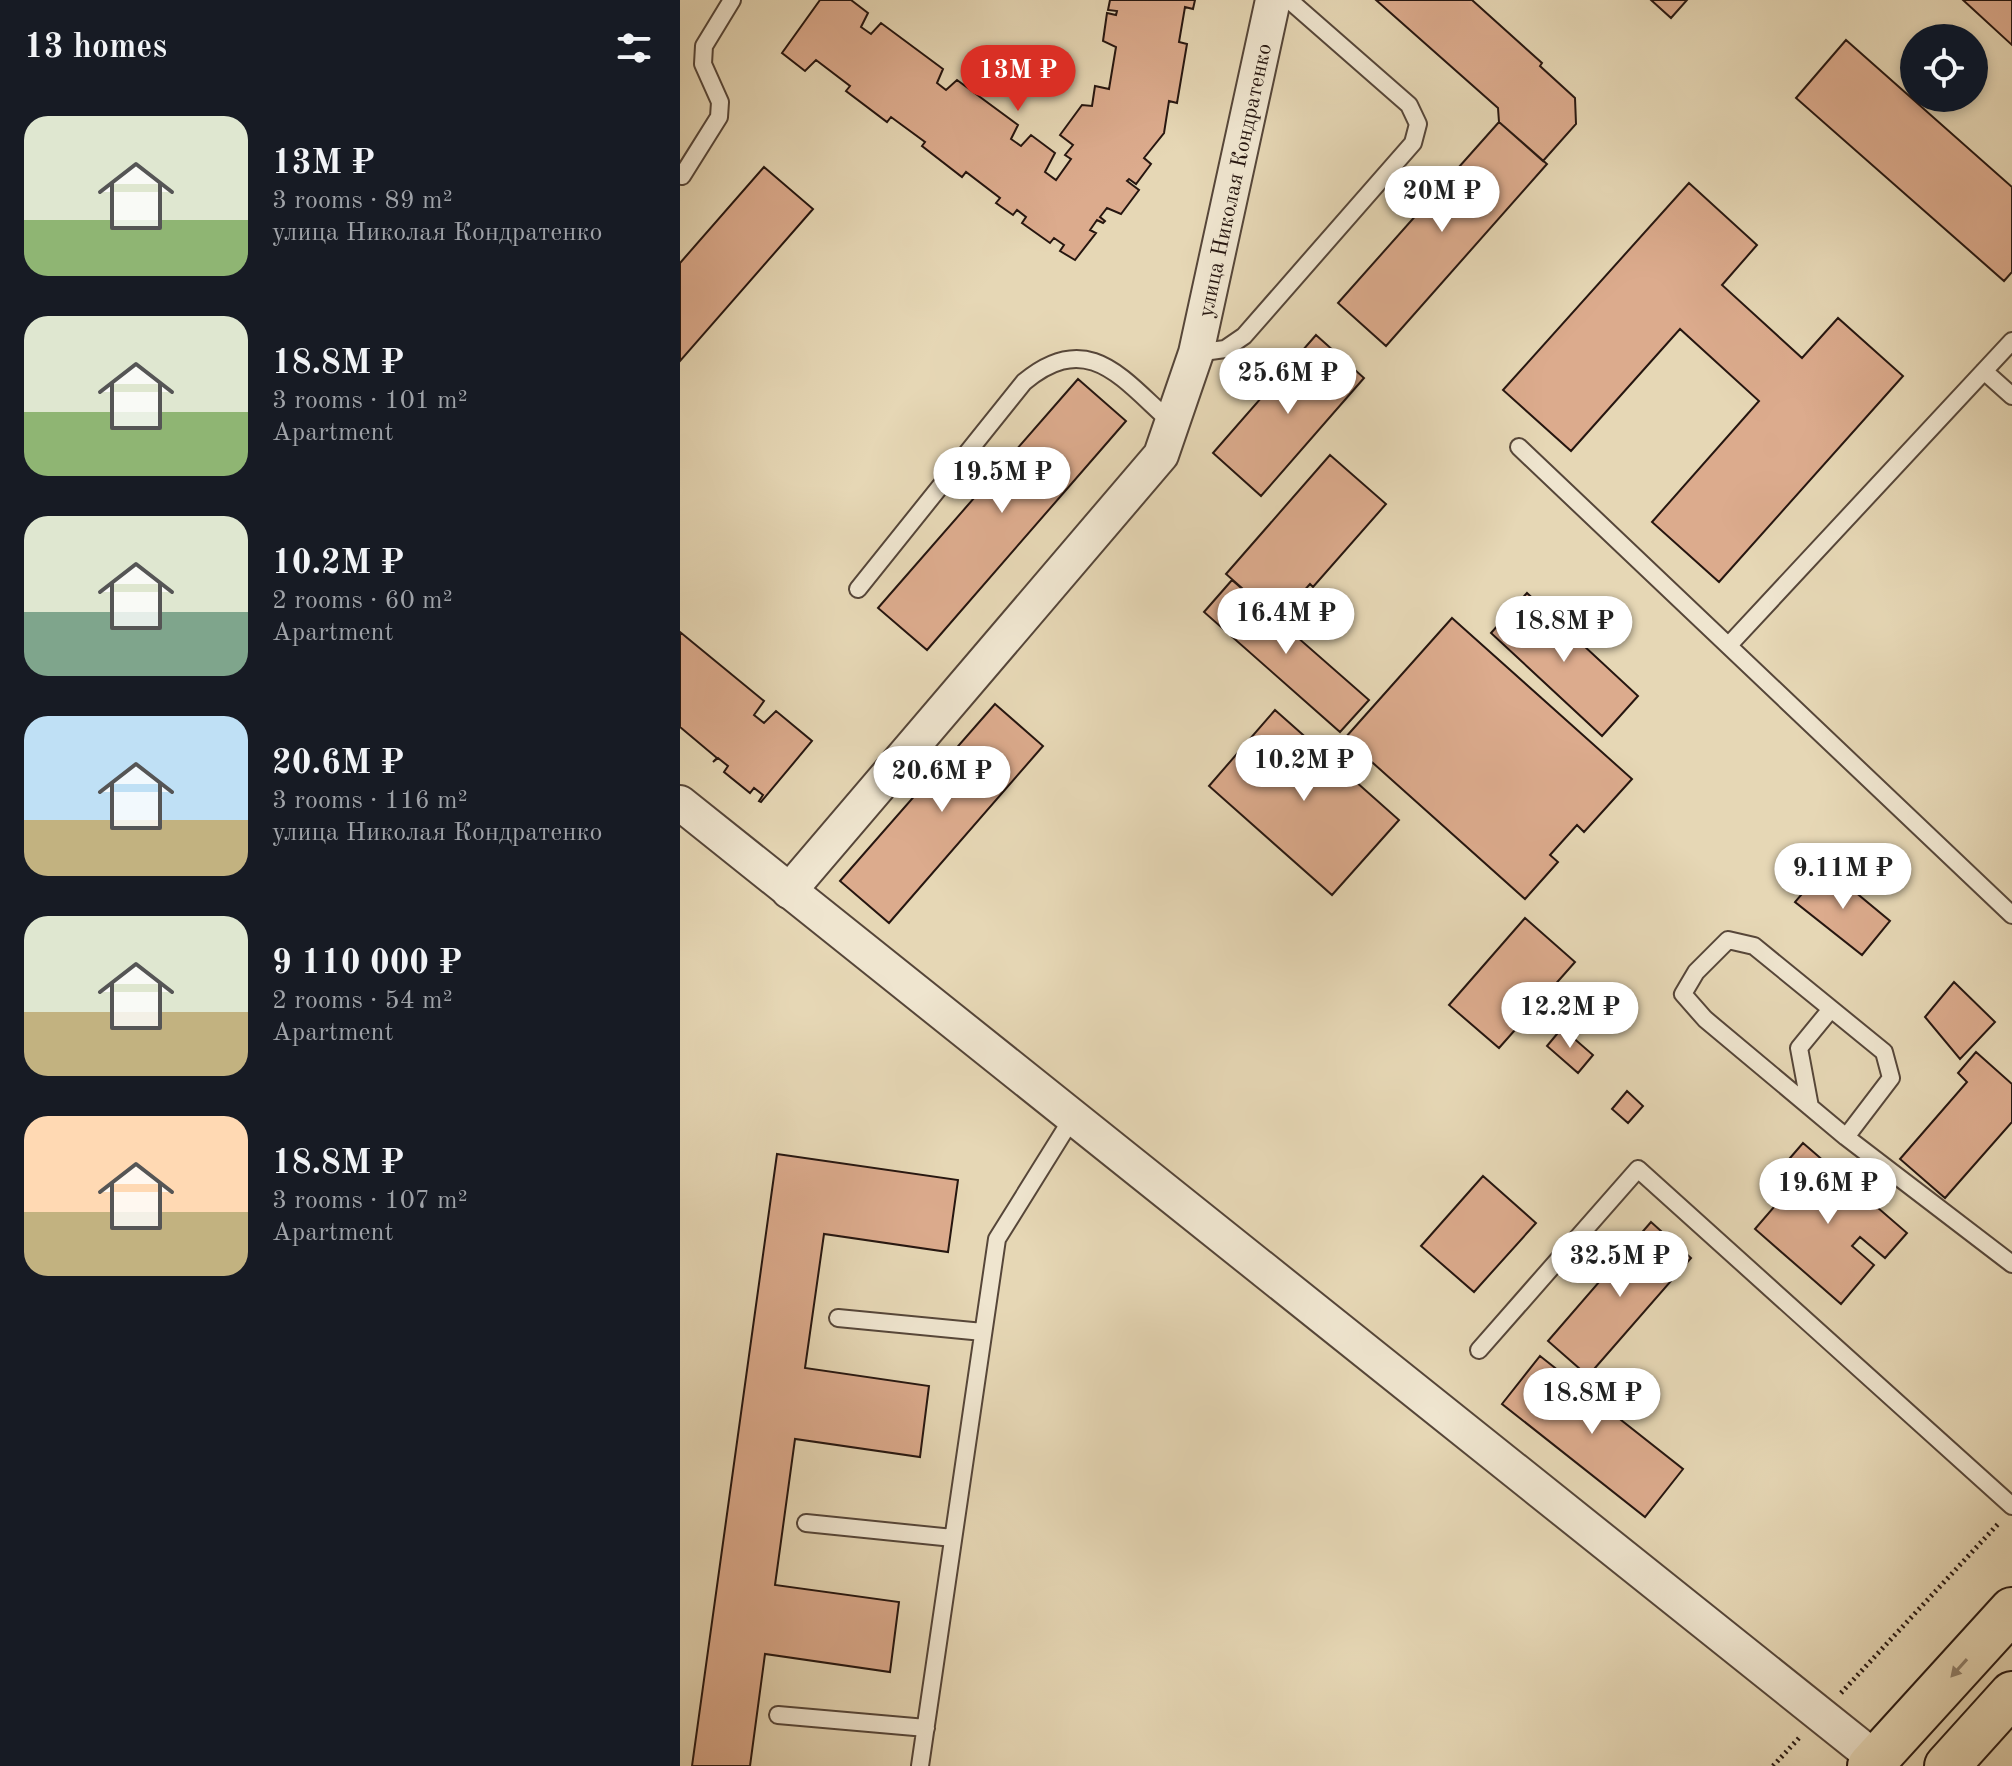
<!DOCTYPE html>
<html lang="en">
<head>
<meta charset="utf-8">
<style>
  :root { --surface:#171b24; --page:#20242c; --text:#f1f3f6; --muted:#9ea1a6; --accent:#d93025 }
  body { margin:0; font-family:"Old Standard TT",serif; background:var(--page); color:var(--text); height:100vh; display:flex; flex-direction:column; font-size:30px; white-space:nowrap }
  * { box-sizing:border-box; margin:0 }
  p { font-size:26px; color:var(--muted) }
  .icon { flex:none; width:44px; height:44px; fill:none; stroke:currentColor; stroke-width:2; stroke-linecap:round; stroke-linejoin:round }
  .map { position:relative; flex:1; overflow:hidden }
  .details { display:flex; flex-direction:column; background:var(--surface); width:680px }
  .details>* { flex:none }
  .fabs { position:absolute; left:1220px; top:24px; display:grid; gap:16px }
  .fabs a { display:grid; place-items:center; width:88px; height:88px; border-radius:50%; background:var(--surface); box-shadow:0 4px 12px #0003; font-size:40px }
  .price { position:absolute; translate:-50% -68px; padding:0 18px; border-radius:28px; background:#fff; color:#222; font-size:26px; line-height:52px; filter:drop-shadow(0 2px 4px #0008) }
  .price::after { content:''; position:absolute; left:50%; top:48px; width:24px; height:18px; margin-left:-12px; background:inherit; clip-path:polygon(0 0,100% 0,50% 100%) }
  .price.current { background:var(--accent); color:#fff }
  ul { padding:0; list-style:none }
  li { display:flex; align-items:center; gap:24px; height:200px; padding:0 24px }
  li span { display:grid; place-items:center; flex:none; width:224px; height:160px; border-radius:24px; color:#555 }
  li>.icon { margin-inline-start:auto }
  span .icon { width:96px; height:96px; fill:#fffc; stroke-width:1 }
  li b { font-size:34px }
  h2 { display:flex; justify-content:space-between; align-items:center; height:96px; padding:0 24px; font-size:34px }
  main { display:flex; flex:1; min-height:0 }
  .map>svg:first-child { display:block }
  .building { fill:#dcab8d; stroke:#261610; stroke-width:2 }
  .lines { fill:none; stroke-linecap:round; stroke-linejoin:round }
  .service-casing { stroke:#564639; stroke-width:20 }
  .minor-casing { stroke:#564639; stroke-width:38 }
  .primary-casing { stroke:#261610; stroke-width:48 }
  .path { stroke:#261610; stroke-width:5; stroke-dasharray:2 4; stroke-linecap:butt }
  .service { stroke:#efe5cf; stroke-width:16 }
  .minor { stroke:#efe5cf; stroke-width:34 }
  .primary { stroke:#e6d7b5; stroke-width:44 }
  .oneway { fill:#90806b }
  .labels { text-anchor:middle; stroke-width:6; stroke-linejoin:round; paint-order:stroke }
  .street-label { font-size:22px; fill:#261610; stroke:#efe5cf }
</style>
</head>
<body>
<main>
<section class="details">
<h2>13 homes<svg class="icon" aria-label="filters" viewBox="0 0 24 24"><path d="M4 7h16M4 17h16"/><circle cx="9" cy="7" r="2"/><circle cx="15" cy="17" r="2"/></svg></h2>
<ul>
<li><span style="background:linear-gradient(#dfe7d0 65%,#8fb573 0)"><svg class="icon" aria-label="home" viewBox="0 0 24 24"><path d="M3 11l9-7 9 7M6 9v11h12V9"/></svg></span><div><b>13M ₽</b><p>3 rooms · 89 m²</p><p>улица Николая Кондратенко</p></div></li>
<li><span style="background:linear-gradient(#dfe7d0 60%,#8fb573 0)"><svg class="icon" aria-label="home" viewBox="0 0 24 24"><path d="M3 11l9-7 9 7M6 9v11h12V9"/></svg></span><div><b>18.8M ₽</b><p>3 rooms · 101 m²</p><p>Apartment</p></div></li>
<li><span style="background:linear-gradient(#dfe7d0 60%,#7fa58c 0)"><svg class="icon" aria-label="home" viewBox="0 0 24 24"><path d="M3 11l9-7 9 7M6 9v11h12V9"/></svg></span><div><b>10.2M ₽</b><p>2 rooms · 60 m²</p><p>Apartment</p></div></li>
<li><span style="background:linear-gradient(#bfe0f5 65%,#c2b280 0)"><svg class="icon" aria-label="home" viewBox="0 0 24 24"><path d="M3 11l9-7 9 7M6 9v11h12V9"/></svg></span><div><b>20.6M ₽</b><p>3 rooms · 116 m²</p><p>улица Николая Кондратенко</p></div></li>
<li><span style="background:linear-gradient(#dfe7d0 60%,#c2b280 0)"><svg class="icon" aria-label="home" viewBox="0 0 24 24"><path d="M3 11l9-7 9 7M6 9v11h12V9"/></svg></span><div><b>9 110 000 ₽</b><p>2 rooms · 54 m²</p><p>Apartment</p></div></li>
<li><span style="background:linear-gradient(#ffd9b3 60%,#c2b280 0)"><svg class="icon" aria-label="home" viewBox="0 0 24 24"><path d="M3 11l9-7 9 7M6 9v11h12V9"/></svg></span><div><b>18.8M ₽</b><p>3 rooms · 107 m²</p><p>Apartment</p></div></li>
</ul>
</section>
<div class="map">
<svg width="1332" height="1766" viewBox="0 0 1332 1766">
  <rect width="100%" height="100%" fill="#e6d7b5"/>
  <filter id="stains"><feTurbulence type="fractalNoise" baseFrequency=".0025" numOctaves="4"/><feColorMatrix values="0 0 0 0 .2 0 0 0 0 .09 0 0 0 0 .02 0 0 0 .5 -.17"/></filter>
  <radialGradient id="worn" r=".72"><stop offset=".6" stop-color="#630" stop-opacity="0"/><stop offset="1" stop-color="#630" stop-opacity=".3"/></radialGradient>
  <path class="building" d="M 140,0 L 171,0 L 188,13 L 181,27 L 191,34 L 201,23 L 263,69 L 257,83 L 266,90 L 277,80 L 338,125 L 331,139 L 341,146 L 351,135 L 375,153 L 365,172 L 376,180 L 391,159 L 385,155 L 393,145 L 380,135 L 402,105 L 412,106 L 415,86 L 429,89 L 436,47 L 423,41 L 427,13 L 436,15 L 437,11 L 428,10 L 430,0 L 515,0 L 513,9 L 505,7 L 499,42 L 507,44 L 497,103 L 489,101 L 484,133 L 464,158 L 471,164 L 456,184 L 449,179 L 447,181 L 459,190 L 441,214 L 427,208 L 420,217 L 425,221 L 423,223 L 417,220 L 410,230 L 416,233 L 395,260 L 380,251 L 384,245 L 374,238 L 370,243 L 342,223 L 346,217 L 337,210 L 333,215 L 316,203 L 320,198 L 286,172 L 282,177 L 242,146 L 245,142 L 211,117 L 207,122 L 166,91 L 170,86 L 136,60 L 125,71 L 102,53 Z
    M 696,0 L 792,0 L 862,63 L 860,66 L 895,98 L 896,124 L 863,161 L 819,122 L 818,108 Z
    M 971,0 L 1007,0 L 991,18 Z
    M 1283,0 L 1332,0 L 1332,45 Z
    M 1166,40 L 1332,187 L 1332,272 L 1324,281 L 1116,98 Z
    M 819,122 L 867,164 L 706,346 L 658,303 Z
    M 84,167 L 133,209 L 0,361 L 0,263 Z
    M 1009,183 L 1077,245 L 1042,285 L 1122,358 L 1158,318 L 1223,376 L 1039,582 L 972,522 L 1079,401 L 1000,329 L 891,451 L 823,390 Z
    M 636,335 L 684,378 L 581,496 L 533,453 Z
    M 398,379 L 446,421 L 247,650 L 198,608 Z
    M 650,455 L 706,504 L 633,587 L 630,584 L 598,620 L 546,574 Z
    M 552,580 L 689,700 L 660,732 L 524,612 Z
    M 847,593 L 958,696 L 922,736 L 811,633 Z
    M 772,618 L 952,779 L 904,832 L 897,825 L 870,855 L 878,862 L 845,899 L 665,738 Z
    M 0,632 L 84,701 L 74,715 L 84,723 L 96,711 L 132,741 L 81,802 L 79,801 L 83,795 L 74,788 L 70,793 L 44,772 L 48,766 L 38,758 L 33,762 L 37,758 L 0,727 Z
    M 315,704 L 363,746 L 209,923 L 160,881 Z
    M 595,710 L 719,820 L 652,895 L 529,786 Z
    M 1145,867 L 1210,921 L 1182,955 L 1115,902 Z
    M 845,918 L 895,962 L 819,1048 L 769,1005 Z
    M 1274,982 L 1315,1022 L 1280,1059 L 1245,1017 Z
    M 882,1028 L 913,1055 L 898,1073 L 867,1046 Z
    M 1296,1052 L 1332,1084 L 1332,1122 L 1265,1198 L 1220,1159 L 1287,1082 L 1278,1073 Z
    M 947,1091 L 963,1106 L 948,1123 L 932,1109 Z
    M 1123,1143 L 1227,1233 L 1205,1258 L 1180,1237 L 1172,1246 L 1194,1265 L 1161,1304 L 1075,1229 L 1119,1178 L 1104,1165 Z
    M 97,1154 L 278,1180 L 268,1252 L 144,1234 L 125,1368 L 249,1386 L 240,1457 L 115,1439 L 95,1585 L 219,1602 L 210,1672 L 85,1654 L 70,1766 L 12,1766 Z
    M 803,1176 L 856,1223 L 794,1292 L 741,1246 Z
    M 971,1222 L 1011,1258 L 908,1376 L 868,1341 Z
    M 860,1356 L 1003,1469 L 965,1517 L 822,1404 Z"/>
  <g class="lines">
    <defs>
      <path id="service" d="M 2,176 L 39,117 L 40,102 L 23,64 L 24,46 L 52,0
        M 516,353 L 545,349 L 564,336 L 733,143 L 738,124 L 729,105 L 609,0
        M 1304,371 L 1332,396
        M 839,447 L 1332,915
        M 178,589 L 344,382 C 409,328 443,380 492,423
        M 1049,645 L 1332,341
        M 1130,1107 L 1119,1048 L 1151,1009
        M 1166,1137 L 1211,1078 L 1204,1052 L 1074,946 L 1048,940 L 1016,972 L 1003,994 L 1025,1019 L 1166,1137 L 1332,1264
        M 158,1318 L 303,1332
        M 799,1350 L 958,1169 L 1332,1506
        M 126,1523 L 273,1538
        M 98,1715 L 246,1728
        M 240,1766 L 317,1239 L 393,1117"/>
      <g id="minor">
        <path d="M 0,803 L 1196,1759"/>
        <path id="s1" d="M 109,891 L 481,455 L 516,353 L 593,0"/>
      </g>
      <path id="primary" d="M 1190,1766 L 1332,1610
        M 1267,1766 L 1332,1694"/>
    </defs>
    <use href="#service" class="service-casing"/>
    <use href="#minor" class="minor-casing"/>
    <use href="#primary" class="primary-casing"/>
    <path class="path" d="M 1161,1693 L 1318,1524
      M 1093,1766 L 1119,1738"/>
    <use href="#service" class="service"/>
    <use href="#minor" class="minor"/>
    <use href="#primary" class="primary"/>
  </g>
  <defs><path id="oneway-solid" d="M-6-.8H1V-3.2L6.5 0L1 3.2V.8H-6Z" transform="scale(2)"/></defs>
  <use class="oneway" href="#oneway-solid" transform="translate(1279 1668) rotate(132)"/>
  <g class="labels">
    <g class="street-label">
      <text dy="8" stroke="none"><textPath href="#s1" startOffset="858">улица Николая Кондратенко</textPath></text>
    </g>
  </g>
  <rect width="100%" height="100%" filter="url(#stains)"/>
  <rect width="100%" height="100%" fill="url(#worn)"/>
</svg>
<div class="fabs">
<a><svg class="icon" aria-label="locate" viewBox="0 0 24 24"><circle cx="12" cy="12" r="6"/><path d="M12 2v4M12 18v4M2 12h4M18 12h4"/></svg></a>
</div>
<b class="price current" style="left:338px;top:113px">13M ₽</b>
<b class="price" style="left:762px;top:234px">20M ₽</b>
<b class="price" style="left:608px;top:416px">25.6M ₽</b>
<b class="price" style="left:322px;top:515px">19.5M ₽</b>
<b class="price" style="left:606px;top:656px">16.4M ₽</b>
<b class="price" style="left:884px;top:664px">18.8M ₽</b>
<b class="price" style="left:624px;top:803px">10.2M ₽</b>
<b class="price" style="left:262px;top:814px">20.6M ₽</b>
<b class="price" style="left:1163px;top:911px">9.11M ₽</b>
<b class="price" style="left:890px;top:1050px">12.2M ₽</b>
<b class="price" style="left:1148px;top:1226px">19.6M ₽</b>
<b class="price" style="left:940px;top:1299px">32.5M ₽</b>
<b class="price" style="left:912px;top:1436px">18.8M ₽</b>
</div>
</main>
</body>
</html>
